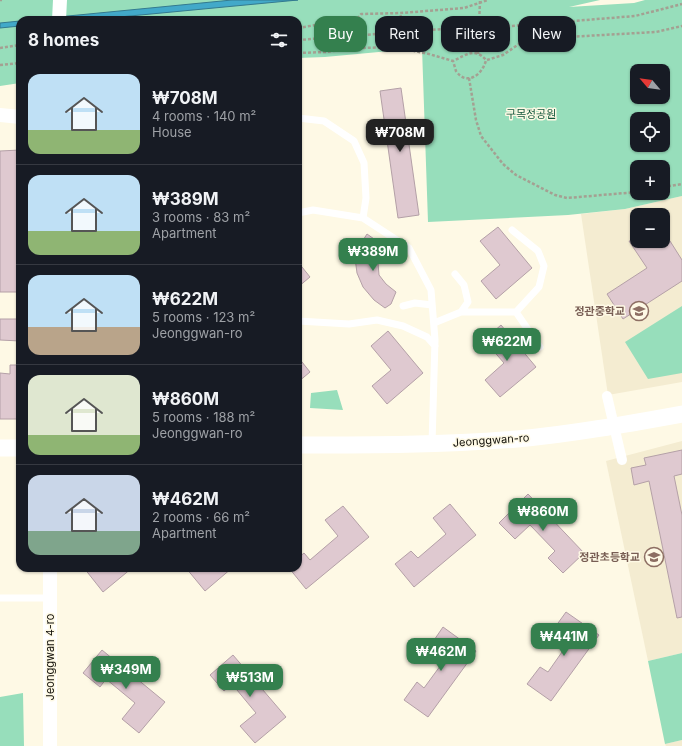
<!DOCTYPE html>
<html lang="en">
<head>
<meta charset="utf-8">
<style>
  :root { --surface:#171b24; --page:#242831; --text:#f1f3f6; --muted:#9ea1a6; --line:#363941; --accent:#34804e }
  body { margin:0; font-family:Inter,"Noto Sans KR",sans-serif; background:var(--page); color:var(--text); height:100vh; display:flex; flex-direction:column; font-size:15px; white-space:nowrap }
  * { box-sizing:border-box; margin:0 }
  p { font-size:13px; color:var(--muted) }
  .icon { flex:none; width:22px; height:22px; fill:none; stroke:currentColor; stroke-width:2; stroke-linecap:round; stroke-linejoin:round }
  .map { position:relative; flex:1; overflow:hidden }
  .panel { position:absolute; left:16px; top:16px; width:286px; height:556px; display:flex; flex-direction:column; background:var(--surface); border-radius:12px; box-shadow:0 1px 3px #0004 }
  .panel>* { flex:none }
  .guide { position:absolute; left:314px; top:16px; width:308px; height:36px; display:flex; gap:8px }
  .needle { width:26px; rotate:299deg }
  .tools { position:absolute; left:630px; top:64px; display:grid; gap:8px }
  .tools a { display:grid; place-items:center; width:40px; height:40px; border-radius:8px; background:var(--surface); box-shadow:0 1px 3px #0004; font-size:20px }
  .price { position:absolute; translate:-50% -34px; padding:0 9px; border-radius:8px; background:var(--accent); color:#fff; font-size:13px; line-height:26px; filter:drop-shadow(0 1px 2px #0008) }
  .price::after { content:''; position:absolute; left:50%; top:24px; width:12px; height:9px; margin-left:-6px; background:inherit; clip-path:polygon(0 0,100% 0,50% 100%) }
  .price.on { background:#222; color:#fff }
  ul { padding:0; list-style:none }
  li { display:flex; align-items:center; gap:12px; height:100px; padding:0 12px }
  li+li { border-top:1px solid var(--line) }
  li span { display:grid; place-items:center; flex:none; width:112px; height:80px; border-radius:12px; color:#555 }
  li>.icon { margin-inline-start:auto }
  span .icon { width:48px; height:48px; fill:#fffc; stroke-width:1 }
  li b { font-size:17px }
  h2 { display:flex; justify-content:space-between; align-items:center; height:48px; padding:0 12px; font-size:17px }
  .tag { padding:0 14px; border-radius:12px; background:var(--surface); box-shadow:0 1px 3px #0004; font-size:14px; line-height:36px }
  .tag.on { background:var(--accent); color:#fff }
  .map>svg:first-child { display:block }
  .built { fill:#f4ecd1; fill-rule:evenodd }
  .green { fill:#97debb; fill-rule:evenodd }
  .water { fill:#42a9c9; stroke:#337a8f }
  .building { fill:#dfc9d0; stroke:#b4a0a7 }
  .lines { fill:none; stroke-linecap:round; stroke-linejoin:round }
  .path { stroke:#a4a092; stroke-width:2.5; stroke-dasharray:3 2; stroke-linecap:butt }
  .service { stroke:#fff; stroke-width:7 }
  .pedestrian { stroke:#fff; stroke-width:10 }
  .minor { stroke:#fff; stroke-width:14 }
  .tertiary { stroke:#fff; stroke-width:17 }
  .labels { text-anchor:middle; stroke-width:3; stroke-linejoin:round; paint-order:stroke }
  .park-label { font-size:11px; fill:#14583d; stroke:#fef9e5 }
  .education-label { font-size:11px; font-weight:bold; fill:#785e54; stroke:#fef9e5; text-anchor:end }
  .street-label { font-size:11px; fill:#0f0d07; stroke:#fef9e5 }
</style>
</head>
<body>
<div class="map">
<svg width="682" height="746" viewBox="0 0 682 746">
  <rect width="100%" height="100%" fill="#fef9e5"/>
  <path class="built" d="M 682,196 L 682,382 L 608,395 L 581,214 L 625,209 ZM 637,215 L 663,215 L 663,241 L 637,241 Z
    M 682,441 L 682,653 L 648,661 L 606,461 Z
    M 682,740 L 682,746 L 666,746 L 665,744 Z"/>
  <path class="green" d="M 0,0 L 600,0 L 569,7 L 634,3 L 645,0 L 682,0 L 682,196 L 625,209 L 568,215 L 428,222 L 422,48 L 325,57 L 298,58 L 298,20 L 20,20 L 20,83 L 0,86 ZM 637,71 L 663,71 L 663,97 L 637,97 ZM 637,119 L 663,119 L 663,145 L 637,145 ZM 637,167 L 663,167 L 663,193 L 637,193 Z
    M 682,306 L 682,373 L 648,379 L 625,342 Z
    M 337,390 L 343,410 L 310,408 L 311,393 Z
    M 682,653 L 682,740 L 665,744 L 648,661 Z
    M 23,693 L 24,746 L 0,746 L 0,697 Z"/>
  <path class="water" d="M 232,0 L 298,0 L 88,20 L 27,20 Z
    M 20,21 L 20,26 L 0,28 L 0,23 Z"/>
  <path class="building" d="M 401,88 L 419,215 L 398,218 L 380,91 Z
    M 20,150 L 20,292 L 0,292 L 0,151 Z
    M 498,227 L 532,268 L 496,299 L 481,281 L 500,265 L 480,241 Z
    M 367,234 L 384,246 L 380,252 L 378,263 L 379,275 L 386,284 L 396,292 L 391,304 L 385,308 L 374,300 L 363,287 L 357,273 L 355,258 L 360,245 Z
    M 629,241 L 670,241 L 682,260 L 682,281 L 623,319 L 607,294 L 647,268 Z
    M 298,262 L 310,277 L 298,287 Z
    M 0,319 L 20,319 L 20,341 L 0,340 Z
    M 501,325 L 536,367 L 500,397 L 485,380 L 504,363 L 484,340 Z
    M 388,331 L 423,373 L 387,404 L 372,386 L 391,370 L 371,346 Z
    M 298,357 L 310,372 L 298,382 Z
    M 10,365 L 20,365 L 20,419 L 0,419 L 0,373 L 10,374 Z
    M 682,450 L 682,474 L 674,476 L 682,515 L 682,617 L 677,618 L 649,481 L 634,485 L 631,468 L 646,465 L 644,458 Z
    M 528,494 L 584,553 L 563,573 L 548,558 L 555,551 L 530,525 L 515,539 L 499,523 Z
    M 450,504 L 476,535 L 414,587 L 395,564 L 411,551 L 418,558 L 446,534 L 433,518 Z
    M 343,506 L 369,537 L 306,589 L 289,568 L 298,568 L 298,558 L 304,553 L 310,560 L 338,536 L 325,520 Z
    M 84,568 L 132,568 L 103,592 Z
    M 186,568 L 232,568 L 205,591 Z
    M 566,612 L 599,635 L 551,701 L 527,684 L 540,667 L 548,672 L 569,642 L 553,630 Z
    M 443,627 L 476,651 L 428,717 L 404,700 L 417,682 L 424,688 L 446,658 L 430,646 Z
    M 102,650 L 165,702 L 139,733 L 122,719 L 135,703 L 106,679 L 100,687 L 83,673 Z
    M 233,655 L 286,717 L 255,743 L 240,726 L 256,713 L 232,684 L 224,691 L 210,675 Z"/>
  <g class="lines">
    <path class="path" d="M 0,0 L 2,0
      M 298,28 L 358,18 L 361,14 L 401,13 L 464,8 L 488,0
      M 487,28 L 635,16 L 682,4
      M 399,33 L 401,13
      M 298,40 L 470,27
      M 0,48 L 20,45
      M 298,53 L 325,52 L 360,48 L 395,47 L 429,54 L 453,61 C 466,55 475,47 486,60 C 483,74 467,87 456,71 C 455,68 454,64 453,61
      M 478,54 L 480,0
      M 487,60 L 503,55 L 522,42 L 531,39 L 656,32 L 682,26
      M 0,65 L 20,63
      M 469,78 L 476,120 L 481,136 L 503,164 L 516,175 L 555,195 L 567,198 L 637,192
      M 663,187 L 682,184"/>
    <path class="service" d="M 298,118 L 324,121 L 354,141 L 364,163 L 366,198 L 363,218
      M 298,213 L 313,210 L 363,218 L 409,248 L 431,290 L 435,340 L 432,444
      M 512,230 L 538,251 L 544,266 L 539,287 L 516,312
      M 403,306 L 415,303 L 432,305
      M 461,312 L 516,312 L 540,347
      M 298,321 L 349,324 L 377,320 L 403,326 L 427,337 L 435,346
      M 434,323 L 461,312 L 468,302 L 464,285 L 455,274
      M 0,598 L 50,598"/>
    <path class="pedestrian" d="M 607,396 L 622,460"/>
    <path class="minor" d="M 59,20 L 60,0
      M 0,115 L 20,117
      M 50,568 L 50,746"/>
    <path class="tertiary" d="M 298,445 C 371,445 444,445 517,439 C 572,434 627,424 682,414
      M 0,448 L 20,448"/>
  </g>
  <defs>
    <symbol id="school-ring" viewBox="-11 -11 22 22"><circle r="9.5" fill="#fef9e5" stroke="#8d6e63" stroke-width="1.5"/><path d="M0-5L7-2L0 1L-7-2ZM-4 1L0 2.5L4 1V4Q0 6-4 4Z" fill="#8d6e63"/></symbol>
  </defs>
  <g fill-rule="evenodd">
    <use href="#school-ring" x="628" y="300" width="22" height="22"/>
    <use href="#school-ring" x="643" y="546" width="22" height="22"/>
  </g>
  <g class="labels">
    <g class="park-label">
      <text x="531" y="118">구목정공원</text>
    </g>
    <g class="education-label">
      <text x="625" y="315">정관중학교</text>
      <text x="640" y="561">정관초등학교</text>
    </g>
    <g class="street-label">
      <text transform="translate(491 440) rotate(-4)" y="4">Jeonggwan-ro</text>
      <text transform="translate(50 657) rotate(-90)" y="4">Jeonggwan 4-ro</text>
    </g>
  </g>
</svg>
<div class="tools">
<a><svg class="needle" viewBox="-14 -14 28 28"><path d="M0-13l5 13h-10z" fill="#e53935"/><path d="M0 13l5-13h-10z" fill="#9ea1a6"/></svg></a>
<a><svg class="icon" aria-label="locate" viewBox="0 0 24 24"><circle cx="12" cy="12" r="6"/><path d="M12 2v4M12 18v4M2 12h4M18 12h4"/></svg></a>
<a>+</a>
<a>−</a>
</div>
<b class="price on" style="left:400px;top:153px">₩708M</b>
<b class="price" style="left:373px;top:272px">₩389M</b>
<b class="price" style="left:507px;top:362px">₩622M</b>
<b class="price" style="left:543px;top:532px">₩860M</b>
<b class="price" style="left:564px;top:657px">₩441M</b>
<b class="price" style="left:441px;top:672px">₩462M</b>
<b class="price" style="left:126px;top:690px">₩349M</b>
<b class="price" style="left:250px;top:698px">₩513M</b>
<div class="guide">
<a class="tag on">Buy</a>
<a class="tag">Rent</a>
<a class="tag">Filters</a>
<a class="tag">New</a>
</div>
<section class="panel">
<h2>8 homes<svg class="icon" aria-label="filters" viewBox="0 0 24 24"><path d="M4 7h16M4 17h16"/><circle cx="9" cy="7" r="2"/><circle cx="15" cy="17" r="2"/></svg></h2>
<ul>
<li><span style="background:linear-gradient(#bfe0f5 70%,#8fb573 0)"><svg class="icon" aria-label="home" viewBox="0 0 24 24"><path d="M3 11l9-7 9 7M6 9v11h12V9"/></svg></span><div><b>₩708M</b><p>4 rooms · 140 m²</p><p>House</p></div></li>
<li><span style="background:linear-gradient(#bfe0f5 70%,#8fb573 0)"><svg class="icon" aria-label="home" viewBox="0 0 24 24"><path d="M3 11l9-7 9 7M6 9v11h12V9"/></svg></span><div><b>₩389M</b><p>3 rooms · 83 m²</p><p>Apartment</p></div></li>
<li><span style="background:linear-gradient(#bfe0f5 65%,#b9a48a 0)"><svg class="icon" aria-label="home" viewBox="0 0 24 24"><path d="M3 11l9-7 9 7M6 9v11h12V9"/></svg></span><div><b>₩622M</b><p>5 rooms · 123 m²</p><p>Jeonggwan-ro</p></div></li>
<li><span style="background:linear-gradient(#dfe7d0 75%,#8fb573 0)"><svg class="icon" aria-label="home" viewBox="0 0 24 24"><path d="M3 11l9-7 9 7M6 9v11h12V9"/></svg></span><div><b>₩860M</b><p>5 rooms · 188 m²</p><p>Jeonggwan-ro</p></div></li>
<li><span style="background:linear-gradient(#c9d6e8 70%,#7fa58c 0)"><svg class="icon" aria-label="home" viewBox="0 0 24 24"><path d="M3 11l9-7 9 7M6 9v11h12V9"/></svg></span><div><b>₩462M</b><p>2 rooms · 66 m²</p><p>Apartment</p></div></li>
</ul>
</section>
</div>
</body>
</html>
